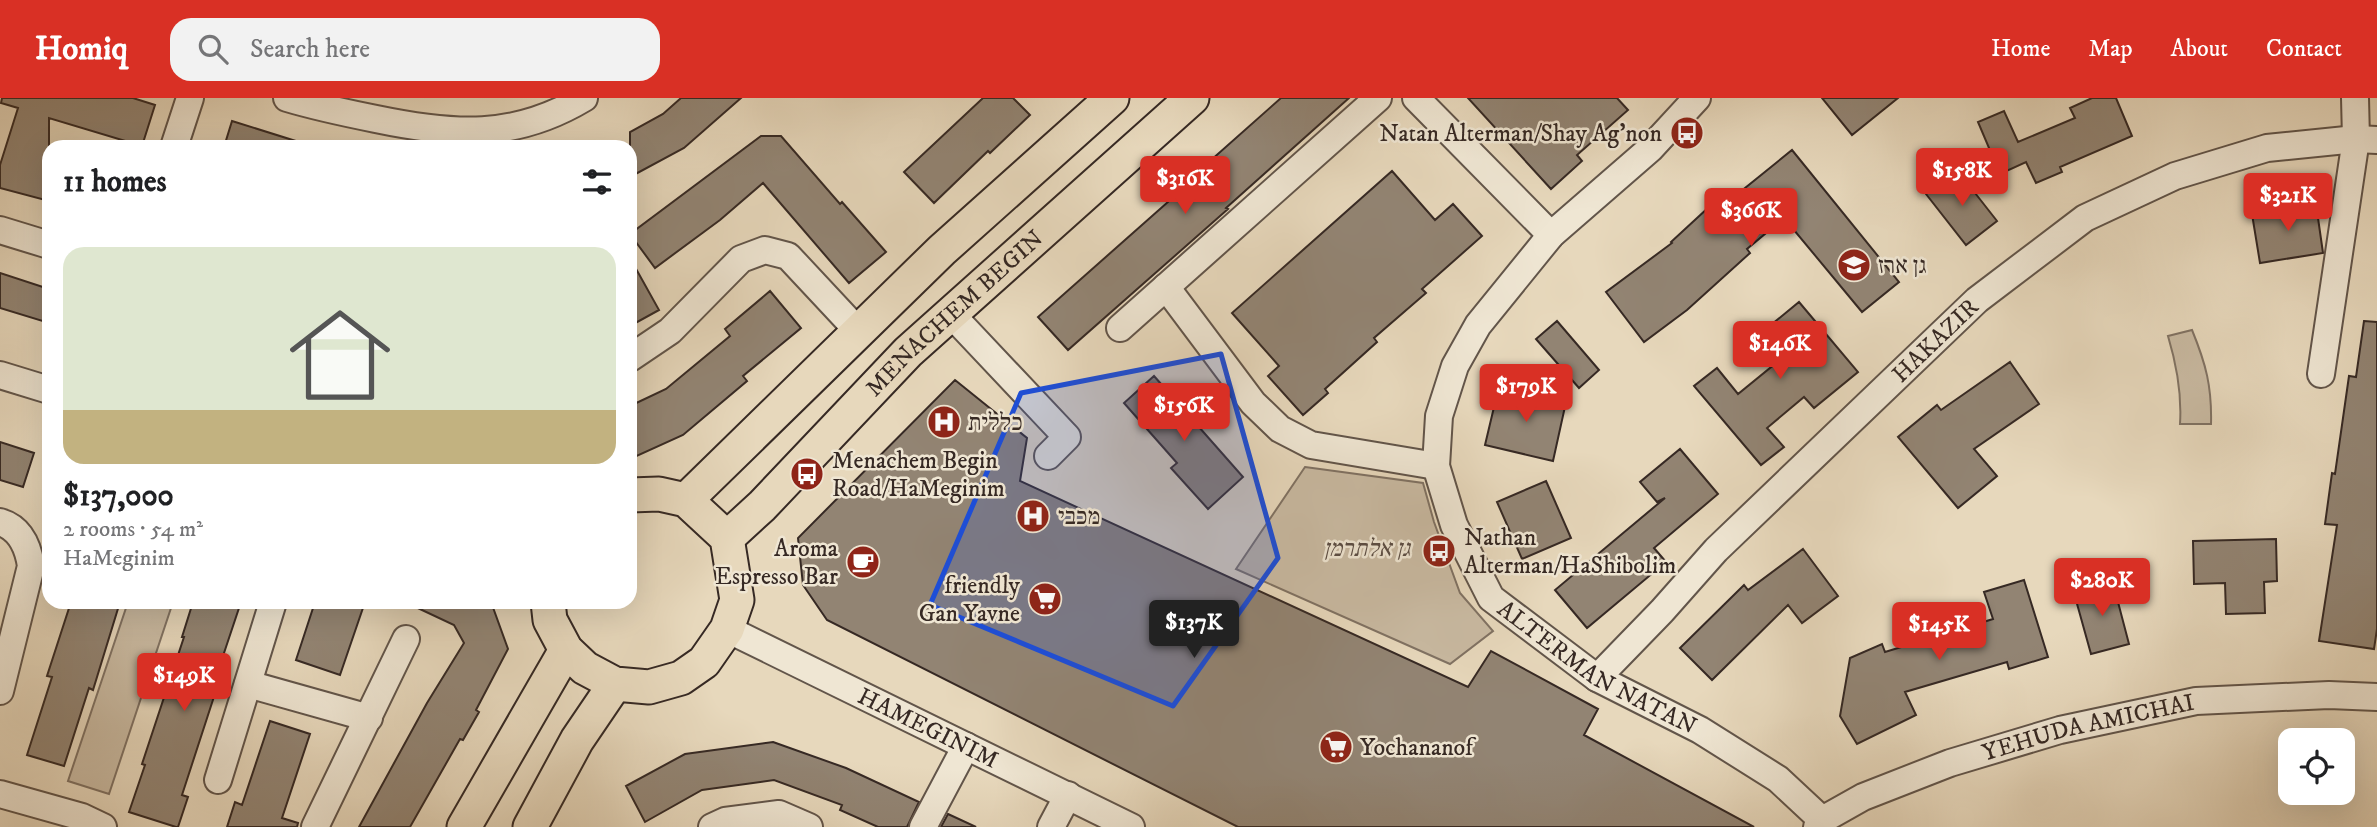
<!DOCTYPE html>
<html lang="en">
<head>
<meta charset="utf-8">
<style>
  :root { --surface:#fff; --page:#f2f2f2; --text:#202124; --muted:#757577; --line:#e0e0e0; --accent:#d93025 }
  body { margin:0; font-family:"IM FELL DW Pica","Frank Ruhl Libre",serif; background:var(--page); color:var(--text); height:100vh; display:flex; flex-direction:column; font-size:26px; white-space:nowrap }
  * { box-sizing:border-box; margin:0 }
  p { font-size:23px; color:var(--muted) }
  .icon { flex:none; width:38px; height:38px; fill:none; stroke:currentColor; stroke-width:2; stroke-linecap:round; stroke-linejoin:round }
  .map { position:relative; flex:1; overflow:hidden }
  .details { position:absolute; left:42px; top:42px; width:595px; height:469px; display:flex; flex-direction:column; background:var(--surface); border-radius:21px; box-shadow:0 7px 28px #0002 }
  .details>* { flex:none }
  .tools { position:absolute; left:2278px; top:630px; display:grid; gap:14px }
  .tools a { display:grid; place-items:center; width:77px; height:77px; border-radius:14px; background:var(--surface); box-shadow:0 7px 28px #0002; font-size:35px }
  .price { position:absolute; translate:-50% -60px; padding:0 16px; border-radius:7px; background:var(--accent); color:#fff; font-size:23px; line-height:46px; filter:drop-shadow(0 2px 4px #0008) }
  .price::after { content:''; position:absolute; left:50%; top:42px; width:21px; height:16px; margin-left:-10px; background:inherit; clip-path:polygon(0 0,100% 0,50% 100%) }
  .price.selected { background:#222; color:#fff }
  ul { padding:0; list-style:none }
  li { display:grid; align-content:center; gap:14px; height:371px; padding:0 21px }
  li+li { border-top:2px solid var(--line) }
  li span { display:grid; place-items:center; height:217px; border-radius:21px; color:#555 }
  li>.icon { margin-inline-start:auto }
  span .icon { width:126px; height:126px; fill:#fffc; stroke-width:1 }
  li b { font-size:30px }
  h2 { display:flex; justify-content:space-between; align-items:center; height:84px; padding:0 21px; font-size:30px }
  header { display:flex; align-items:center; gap:42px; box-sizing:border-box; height:98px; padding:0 35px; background:var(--accent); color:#fff }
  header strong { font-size:33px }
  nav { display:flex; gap:38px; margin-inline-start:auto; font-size:24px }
  .search { width:490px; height:63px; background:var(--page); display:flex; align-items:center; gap:18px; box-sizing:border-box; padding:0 24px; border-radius:21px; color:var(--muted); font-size:26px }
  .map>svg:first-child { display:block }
  .green { fill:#c9baa2; stroke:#807263; stroke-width:2 }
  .building { fill:#928473; stroke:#362924; stroke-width:2 }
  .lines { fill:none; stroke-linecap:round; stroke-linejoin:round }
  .minor-casing { stroke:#62554a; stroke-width:30 }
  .major-casing { stroke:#362924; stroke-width:37 }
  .minor { stroke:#efe6d3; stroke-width:26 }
  .major { stroke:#e7d8bc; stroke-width:33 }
  .marked { fill:#1d4ed8; fill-opacity:0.2; stroke:#1d4ed8; stroke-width:5; stroke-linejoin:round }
  .labels { text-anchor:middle; stroke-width:5; stroke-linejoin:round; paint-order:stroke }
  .poi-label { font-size:24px; fill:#362924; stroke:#efe6d3; text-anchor:start }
  .street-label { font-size:24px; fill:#362924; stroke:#efe6d3 }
  .park-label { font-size:24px; font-style:italic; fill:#5b4d44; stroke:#efe6d3 }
</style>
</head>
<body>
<header>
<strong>Homiq</strong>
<div class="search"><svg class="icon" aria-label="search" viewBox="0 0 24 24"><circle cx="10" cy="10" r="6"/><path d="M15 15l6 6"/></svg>Search here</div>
<nav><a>Home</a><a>Map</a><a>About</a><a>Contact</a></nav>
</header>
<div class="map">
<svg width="2377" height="729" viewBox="0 0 2377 729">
  <rect width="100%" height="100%" fill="#e7d8bc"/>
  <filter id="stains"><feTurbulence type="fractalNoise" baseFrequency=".00286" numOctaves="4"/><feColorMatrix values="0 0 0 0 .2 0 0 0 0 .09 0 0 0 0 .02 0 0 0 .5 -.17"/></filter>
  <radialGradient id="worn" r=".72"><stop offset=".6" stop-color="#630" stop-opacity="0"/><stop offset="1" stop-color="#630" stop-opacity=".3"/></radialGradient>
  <path class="green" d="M 2192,232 C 2206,266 2212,289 2211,326 L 2180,326 C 2182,295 2177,268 2168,238 Z
    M 1305,369 L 1423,385 L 1434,424 L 1460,495 L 1493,533 L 1450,566 L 1236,471 Z
    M 128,504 L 173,504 L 109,696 L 68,683 Z"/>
  <path class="building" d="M 2,0 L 133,0 L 155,7 L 142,48 L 49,20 L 49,103 L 0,90 L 0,67 L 18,10 L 1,5 Z
    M 681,0 L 741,0 L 684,50 L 630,79 L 630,34 L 663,16 Z
    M 983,0 L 1013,0 L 1030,17 L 990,55 L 988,53 L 934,105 L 904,74 Z
    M 1281,0 L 1349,0 L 1226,110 L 1228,111 L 1068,252 L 1038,219 L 1212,65 L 1210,63 Z
    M 1468,0 L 1617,0 L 1628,12 L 1577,57 L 1582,63 L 1551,91 Z
    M 1822,0 L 1898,0 L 1852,37 Z
    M 2092,0 L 2116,0 L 2132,38 L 2060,69 L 2062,74 L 2036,85 L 2026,64 L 2000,76 L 1978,24 L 2004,13 L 2018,44 L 2075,20 L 2070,10 Z
    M 232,23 L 299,44 L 298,49 L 224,49 Z
    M 761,38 L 781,38 L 840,106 L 842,104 L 886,154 L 849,185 L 763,85 L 720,122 L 655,170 L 630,136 Z
    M 1792,52 L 1899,184 L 1862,214 L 1784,120 L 1747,151 L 1750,155 L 1687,212 L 1644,244 L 1606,194 L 1672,145 L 1671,144 L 1709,109 L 1714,115 Z
    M 1957,72 L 1997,123 L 1966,147 L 1926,96 Z
    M 1392,73 L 1435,122 L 1453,106 L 1482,138 L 1422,191 L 1426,195 L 1374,240 L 1377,244 L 1325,291 L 1328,295 L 1303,317 L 1268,278 L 1279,268 L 1232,215 Z
    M 2316,106 L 2323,155 L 2260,165 L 2252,116 Z
    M 630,160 L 659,212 L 630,228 Z
    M 0,175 L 49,191 L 49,225 L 0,210 Z
    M 770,193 L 801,230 L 743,278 L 747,283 L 683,337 L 630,361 L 630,308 L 666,291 L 730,238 L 725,231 Z
    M 1799,204 L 1858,274 L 1814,310 L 1804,299 L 1767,330 L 1784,349 L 1761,367 L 1694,288 L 1717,270 L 1738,296 L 1776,265 L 1755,240 Z
    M 1557,223 L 1599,272 L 1579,290 L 1536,241 Z
    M 2364,223 L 2377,224 L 2377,531 L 2374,551 L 2319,543 L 2337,427 L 2325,426 L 2332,375 L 2335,376 L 2349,278 L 2356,279 Z
    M 2010,264 L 2039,306 L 1974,351 L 1997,378 L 1958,410 L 1898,339 L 1937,307 L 1941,312 Z
    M 1154,278 L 1243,379 L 1208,411 L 1171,370 L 1177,365 L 1124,305 Z
    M 955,282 L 1027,340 L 1020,383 L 1468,589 L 1491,553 L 1598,611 L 1584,637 L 1754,729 L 1238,729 L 827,522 L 803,487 L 798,440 Z
    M 1499,288 L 1566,304 L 1553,363 L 1485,347 Z
    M 0,344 L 34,355 L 23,389 L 0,382 Z
    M 1680,351 L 1718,396 L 1654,450 L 1666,464 L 1587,530 L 1555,492 L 1665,400 L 1657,404 L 1640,384 Z
    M 1546,383 L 1571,440 L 1522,461 L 1497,404 Z
    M 2276,441 L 2277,483 L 2264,484 L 2265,515 L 2226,516 L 2225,485 L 2194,486 L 2193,443 Z
    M 1803,451 L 1838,498 L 1802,525 L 1788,507 L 1712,582 L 1680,550 L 1744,487 L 1748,492 Z
    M 2024,482 L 2048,559 L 2009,571 L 2007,564 L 1905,594 L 1916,617 L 1857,646 L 1840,618 L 1850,560 L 1882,546 L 1885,554 L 1993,521 L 1984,494 Z
    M 2113,485 L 2129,546 L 2091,556 L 2074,495 Z
    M 71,504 L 120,504 L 93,592 L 89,590 L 64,668 L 27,657 L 52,579 L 47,578 Z
    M 193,504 L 241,504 L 219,570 L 223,571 L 182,697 L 188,699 L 178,729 L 176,729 L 129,714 L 145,667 L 142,666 L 184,539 L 182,539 Z
    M 315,504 L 365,504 L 340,577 L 296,562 Z
    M 405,504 L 491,504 L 508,551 L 476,612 L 479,614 L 463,642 L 460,641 L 410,729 L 359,729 L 427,605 L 464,545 L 454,527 Z
    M 270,623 L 310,636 L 282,720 L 298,725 L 297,729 L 227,729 L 235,704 L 242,707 Z
    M 773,644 L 846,670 L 919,704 L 907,729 L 878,729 L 840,712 L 842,707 L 774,682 L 702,692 L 645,724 L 626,688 L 685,656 Z
    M 948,716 L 976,729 L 941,729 Z"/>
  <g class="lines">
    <defs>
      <g id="minor">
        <path d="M 287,0 C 317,9 346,15 376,21 C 453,37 514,42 584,0"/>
        <path d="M 1416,0 L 1551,137"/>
        <path id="s1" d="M 1697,0 L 1650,51 L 1551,137 L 1478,227 L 1455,268 L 1439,318 L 1436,368 L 1454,427 L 1491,500 L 1597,580 L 1700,632 L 1778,681 L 1822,722"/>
        <path d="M 174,49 L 190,0"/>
        <path d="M 0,132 L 49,147"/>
        <path d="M 1166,189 L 1253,305 L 1280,331 L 1311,347 L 1436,368"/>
        <path d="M 950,215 L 1067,339 L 1048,358"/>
        <path d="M 1120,230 L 1378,0"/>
        <path d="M 630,260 L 670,233 L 741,161 L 765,152 L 788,158 L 859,234"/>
        <path d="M 2321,276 L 2356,41 L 2355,0"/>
        <path d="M 0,277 L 49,292"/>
        <path d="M 0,424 C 20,430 28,448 31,468 L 0,593"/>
        <path id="s2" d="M 727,531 L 1131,729"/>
        <path id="s3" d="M 1597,580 L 1662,513 L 1716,452 L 1977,202 L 2085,120 L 2175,78 L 2267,50 L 2356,41 L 2377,42"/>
        <path d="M 248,586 L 369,620"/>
        <path d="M 218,682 L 273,504"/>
        <path d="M 0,696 L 82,719 L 103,729"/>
        <path d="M 315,729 L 406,541"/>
        <path d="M 712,729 L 725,723 L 779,716 L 809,729"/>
        <path d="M 923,729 L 966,648"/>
        <path d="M 1051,729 L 1068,697"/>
        <path id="s4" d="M 1817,729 L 1822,722 L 1863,699 L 1950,665 L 2060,632 L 2196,603 L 2329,597 L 2377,599"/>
      </g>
      <g id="major">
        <path d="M 686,402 L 942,152 L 1112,0"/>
        <path id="s5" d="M 727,440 L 762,408 L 908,254 L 1192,0"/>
        <path d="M 548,504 L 550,522 L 566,552 L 585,570 L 615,586 L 649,589 L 681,580 L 704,564 L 727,531 L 737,502 L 727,440 L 686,402 L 659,396 L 630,397"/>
        <path d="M 464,729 L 566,552"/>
        <path d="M 530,729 L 577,642 L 615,586"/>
      </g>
    </defs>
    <use href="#minor" class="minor-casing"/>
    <use href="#major" class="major-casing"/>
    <use href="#minor" class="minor"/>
    <use href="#major" class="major"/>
  </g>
  <path class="marked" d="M 1221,256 L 1278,460 L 1173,608 L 930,507 L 1021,295 Z"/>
  <defs>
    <symbol id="bus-disc" viewBox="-11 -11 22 22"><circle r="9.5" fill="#8f2418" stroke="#efe6d3"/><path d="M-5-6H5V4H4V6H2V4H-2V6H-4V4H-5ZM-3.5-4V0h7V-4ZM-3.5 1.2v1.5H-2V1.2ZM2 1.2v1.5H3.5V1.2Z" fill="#fff"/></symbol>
    <symbol id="school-disc" viewBox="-11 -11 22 22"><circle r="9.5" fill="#8f2418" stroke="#efe6d3"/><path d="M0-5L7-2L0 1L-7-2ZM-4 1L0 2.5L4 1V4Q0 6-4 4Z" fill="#fff"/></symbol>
    <symbol id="hospital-disc" viewBox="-11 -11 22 22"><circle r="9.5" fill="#8f2418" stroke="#efe6d3"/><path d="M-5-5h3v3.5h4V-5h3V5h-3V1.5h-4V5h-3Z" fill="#fff"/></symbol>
    <symbol id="cafe-disc" viewBox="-11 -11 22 22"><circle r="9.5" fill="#8f2418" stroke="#efe6d3"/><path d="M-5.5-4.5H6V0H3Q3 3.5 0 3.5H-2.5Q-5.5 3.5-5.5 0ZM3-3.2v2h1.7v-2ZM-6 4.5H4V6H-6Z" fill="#fff"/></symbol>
    <symbol id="supermarket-disc" viewBox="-11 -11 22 22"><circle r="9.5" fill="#8f2418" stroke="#efe6d3"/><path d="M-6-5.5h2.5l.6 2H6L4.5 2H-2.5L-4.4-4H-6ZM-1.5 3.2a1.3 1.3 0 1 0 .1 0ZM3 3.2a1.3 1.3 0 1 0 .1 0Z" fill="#fff"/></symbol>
  </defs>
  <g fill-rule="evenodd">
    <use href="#bus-disc" x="1668" y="16" width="38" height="38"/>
    <use href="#school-disc" x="1835" y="148" width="38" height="38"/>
    <use href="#hospital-disc" x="925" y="305" width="38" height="38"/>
    <use href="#bus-disc" x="788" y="357" width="38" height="38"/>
    <use href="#hospital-disc" x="1014" y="399" width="38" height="38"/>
    <use href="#bus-disc" x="1420" y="434" width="38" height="38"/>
    <use href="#cafe-disc" x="844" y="445" width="38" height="38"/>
    <use href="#supermarket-disc" x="1026" y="482" width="38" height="38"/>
    <use href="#supermarket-disc" x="1317" y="630" width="38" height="38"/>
  </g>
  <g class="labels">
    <g class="poi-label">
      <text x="1662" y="43" text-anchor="end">Natan Alterman/Shay Ag'non</text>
      <text x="1878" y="175">גן ארז</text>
      <text x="968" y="332">כללית</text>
      <text x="832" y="370">Menachem Begin<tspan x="832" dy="28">Road/HaMeginim</tspan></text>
      <text x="1058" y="426">מכבי</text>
      <text x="1464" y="447">Nathan<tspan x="1464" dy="28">Alterman/HaShibolim</tspan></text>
      <text x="838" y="458" text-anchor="end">Aroma<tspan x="838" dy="28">Espresso Bar</tspan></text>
      <text x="1020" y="495" text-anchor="end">friendly<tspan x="1020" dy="28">Gan Yavne</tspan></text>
      <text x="1360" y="657">Yochananof</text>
    </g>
    <g class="street-label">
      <text dy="8" stroke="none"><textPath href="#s5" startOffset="320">MENACHEM BEGIN</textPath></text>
      <text dy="8" stroke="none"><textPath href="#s3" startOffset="478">HAKAZIR</textPath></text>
      <text dy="8" stroke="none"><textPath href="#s1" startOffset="737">ALTERMAN NATAN</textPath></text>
      <text dy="8" stroke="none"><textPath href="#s2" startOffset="224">HAMEGINIM</textPath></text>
      <text dy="8" stroke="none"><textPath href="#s4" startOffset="292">YEHUDA AMICHAI</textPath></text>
    </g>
    <g class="park-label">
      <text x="1367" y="458">גן אלתרמן</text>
    </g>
  </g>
  <rect width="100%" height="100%" filter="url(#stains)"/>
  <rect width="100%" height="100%" fill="url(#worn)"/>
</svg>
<div class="tools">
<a><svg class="icon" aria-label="locate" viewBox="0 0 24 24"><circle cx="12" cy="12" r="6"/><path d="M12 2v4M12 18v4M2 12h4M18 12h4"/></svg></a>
</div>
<b class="price" style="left:1962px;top:110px">$158K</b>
<b class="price" style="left:1185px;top:118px">$316K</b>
<b class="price" style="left:2288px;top:135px">$321K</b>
<b class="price" style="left:1751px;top:150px">$366K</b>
<b class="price" style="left:1780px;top:283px">$146K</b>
<b class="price" style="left:1526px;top:326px">$179K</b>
<b class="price" style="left:1184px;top:345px">$156K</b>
<b class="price" style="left:2102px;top:520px">$280K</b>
<b class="price selected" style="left:1194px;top:562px">$137K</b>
<b class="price" style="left:1939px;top:564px">$145K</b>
<b class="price" style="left:184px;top:615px">$149K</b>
<section class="details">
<h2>11 homes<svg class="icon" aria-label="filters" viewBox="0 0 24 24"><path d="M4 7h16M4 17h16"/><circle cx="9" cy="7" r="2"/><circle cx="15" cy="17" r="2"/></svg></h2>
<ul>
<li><span style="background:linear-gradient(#dfe7d0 75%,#c2b280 0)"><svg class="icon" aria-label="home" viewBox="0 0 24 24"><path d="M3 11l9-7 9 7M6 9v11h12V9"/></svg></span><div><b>$137,000</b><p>2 rooms · 54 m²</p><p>HaMeginim</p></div></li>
</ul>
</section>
</div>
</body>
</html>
